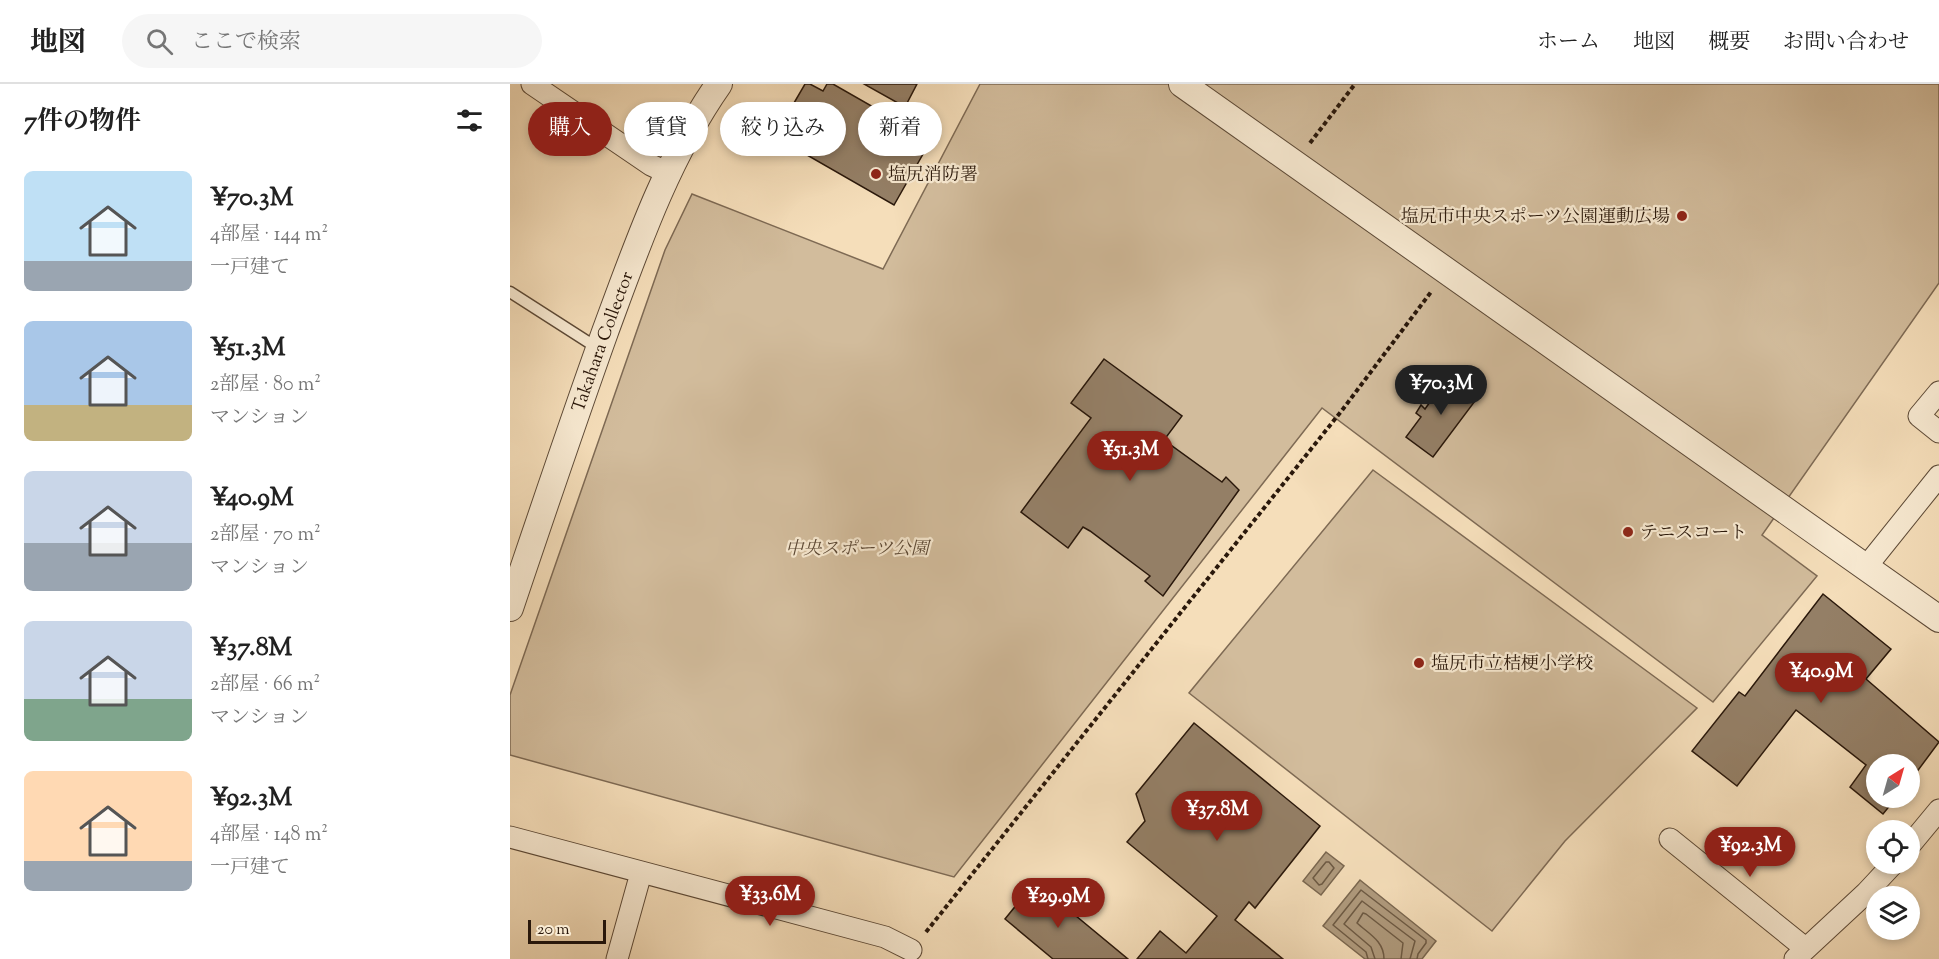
<!DOCTYPE html>
<html lang="ja">
<head>
<meta charset="utf-8">
<style>
  :root { --surface:#fff; --page:#f6f6f6; --text:#222; --muted:#767676; --line:#e0e0e0; --accent:#8f2418 }
  body { margin:0; font-family:"Sorts Mill Goudy","Noto Serif JP",serif; background:var(--page); color:var(--text); height:100vh; display:flex; flex-direction:column; font-size:22px; white-space:nowrap }
  * { box-sizing:border-box; margin:0 }
  p { font-size:20px; color:var(--muted) }
  .icon { flex:none; width:33px; height:33px; fill:none; stroke:currentColor; stroke-width:2; stroke-linecap:round; stroke-linejoin:round }
  .map { position:relative; flex:1; overflow:hidden }
  .details { display:flex; flex-direction:column; background:var(--surface); width:510px }
  .details>* { flex:none }
  .top-card { position:absolute; left:18px; top:18px; width:570px; height:54px; display:flex; gap:12px }
  .needle { width:39px; rotate:37deg }
  .buttons { position:absolute; left:1356px; top:670px; display:grid; gap:12px }
  .buttons a { display:grid; place-items:center; width:54px; height:54px; border-radius:50%; background:var(--surface); box-shadow:0 3px 9px #0003; font-size:30px }
  .scale { position:absolute; left:18px; bottom:15px; width:78px; box-sizing:border-box; padding-left:6px; border:3px solid #2a180b; border-top:0; font-size:16px; line-height:21px; white-space:nowrap; color:#2a180b; -webkit-text-stroke:4px #f8ead2; paint-order:stroke }
  .price { position:absolute; translate:-50% -51px; padding:0 14px; border-radius:21px; background:var(--accent); color:#fff; font-size:20px; line-height:39px; filter:drop-shadow(0 2px 3px #0008) }
  .price::after { content:''; position:absolute; left:50%; top:36px; width:18px; height:14px; margin-left:-9px; background:inherit; clip-path:polygon(0 0,100% 0,50% 100%) }
  .price.selected { background:#222; color:#fff }
  ul { padding:0; list-style:none }
  li { display:flex; align-items:center; gap:18px; height:150px; padding:0 24px }
  li span { display:grid; place-items:center; flex:none; width:168px; height:120px; border-radius:9px; color:#555 }
  li>.icon { margin-inline-start:auto }
  span .icon { width:72px; height:72px; fill:#fffc; stroke-width:1 }
  li b { font-size:26px }
  h2 { display:flex; justify-content:space-between; align-items:center; height:72px; padding:0 24px; font-size:26px }
  .chip { padding:0 21px; border-radius:27px; background:var(--surface); box-shadow:0 3px 9px #0003; font-size:21px; line-height:54px }
  .chip.selected { background:var(--accent); color:#fff }
  header { display:flex; align-items:center; gap:36px; box-sizing:border-box; height:84px; padding:0 30px; background:var(--surface); border-bottom:2px solid var(--line) }
  header strong { font-size:28px }
  nav { display:flex; gap:33px; margin-inline-start:auto; font-size:21px }
  .search { width:420px; height:54px; background:var(--page); display:flex; align-items:center; gap:15px; box-sizing:border-box; padding:0 21px; border-radius:33px; color:var(--muted); font-size:22px }
  main { display:flex; flex:1; min-height:0 }
  .map>svg:first-child { display:block }
  .green { fill:#d2bc9c; stroke:#7e6a54; stroke-width:1.5 }
  .water { fill:#b09b7e; stroke:#7a6750; stroke-width:1.5 }
  .lines { fill:none; stroke-linecap:round; stroke-linejoin:round }
  .shore { stroke:#6d5a44; stroke-width:1.5 }
  .building { fill:#947f66; stroke:#2a180b; stroke-width:1.5 }
  .service-casing { stroke:#5d4a37; stroke-width:13 }
  .minor-casing { stroke:#5d4a37; stroke-width:23 }
  .tertiary-casing { stroke:#5d4a37; stroke-width:28 }
  .path { stroke:#2a180b; stroke-width:4; stroke-dasharray:4.5 3; stroke-linecap:butt }
  .service { stroke:#f8ead2; stroke-width:10 }
  .minor { stroke:#f8ead2; stroke-width:21 }
  .tertiary { stroke:#f8ead2; stroke-width:26 }
  .poi-dot { fill:#8f2418; stroke:#f8ead2; stroke-width:2 }
  .labels { text-anchor:middle; stroke-width:4.5; stroke-linejoin:round; paint-order:stroke }
  .poi-label { font-size:18px; fill:#2a180b; stroke:#f8ead2; text-anchor:start }
  .street-label { font-size:18px; fill:#2a180b; stroke:#f8ead2 }
  .park-label { font-size:18px; font-style:italic; fill:#5c4936; stroke:#f8ead2 }
</style>
</head>
<body>
<header>
<strong>地図</strong>
<div class="search"><svg class="icon" aria-label="search" viewBox="0 0 24 24"><circle cx="10" cy="10" r="6"/><path d="M15 15l6 6"/></svg>ここで検索</div>
<nav><a>ホーム</a><a>地図</a><a>概要</a><a>お問い合わせ</a></nav>
</header>
<main>
<section class="details">
<h2>7件の物件<svg class="icon" aria-label="filters" viewBox="0 0 24 24"><path d="M4 7h16M4 17h16"/><circle cx="9" cy="7" r="2"/><circle cx="15" cy="17" r="2"/></svg></h2>
<ul>
<li><span style="background:linear-gradient(#bfe0f5 75%,#9aa5b1 0)"><svg class="icon" aria-label="home" viewBox="0 0 24 24"><path d="M3 11l9-7 9 7M6 9v11h12V9"/></svg></span><div><b>¥70.3M</b><p>4部屋 · 144 m²</p><p>一戸建て</p></div></li>
<li><span style="background:linear-gradient(#a9c7e8 70%,#c2b280 0)"><svg class="icon" aria-label="home" viewBox="0 0 24 24"><path d="M3 11l9-7 9 7M6 9v11h12V9"/></svg></span><div><b>¥51.3M</b><p>2部屋 · 80 m²</p><p>マンション</p></div></li>
<li><span style="background:linear-gradient(#c9d6e8 60%,#9aa5b1 0)"><svg class="icon" aria-label="home" viewBox="0 0 24 24"><path d="M3 11l9-7 9 7M6 9v11h12V9"/></svg></span><div><b>¥40.9M</b><p>2部屋 · 70 m²</p><p>マンション</p></div></li>
<li><span style="background:linear-gradient(#c9d6e8 65%,#7fa58c 0)"><svg class="icon" aria-label="home" viewBox="0 0 24 24"><path d="M3 11l9-7 9 7M6 9v11h12V9"/></svg></span><div><b>¥37.8M</b><p>2部屋 · 66 m²</p><p>マンション</p></div></li>
<li><span style="background:linear-gradient(#ffd9b3 75%,#9aa5b1 0)"><svg class="icon" aria-label="home" viewBox="0 0 24 24"><path d="M3 11l9-7 9 7M6 9v11h12V9"/></svg></span><div><b>¥92.3M</b><p>4部屋 · 148 m²</p><p>一戸建て</p></div></li>
</ul>
</section>
<div class="map">
<svg width="1429" height="875" viewBox="0 0 1429 875">
  <rect width="100%" height="100%" fill="#f5deba"/>
  <filter id="stains"><feTurbulence type="fractalNoise" baseFrequency=".00333" numOctaves="4"/><feColorMatrix values="0 0 0 0 .2 0 0 0 0 .09 0 0 0 0 .02 0 0 0 .5 -.17"/></filter>
  <radialGradient id="worn" r=".72"><stop offset=".6" stop-color="#630" stop-opacity="0"/><stop offset="1" stop-color="#630" stop-opacity=".3"/></radialGradient>
  <path class="green" d="M 470,0 L 1429,0 L 1429,199 L 1252,451 L 1307,492 L 1203,618 L 812,324 L 444,793 L 0,671 L 0,611 L 155,166 L 182,110 L 373,185 Z
    M 863,386 L 1187,624 L 1055,757 L 982,847 L 679,609 Z"/>
  <path class="water" d="M 816,768 L 834,782 L 811,811 L 793,797 Z
    M 850,796 L 926,857 L 912,875 L 855,875 L 813,842 Z"/>
  <g class="lines">
    <path class="shore" d="M 816,778 L 819,778 L 824,784 L 812,800 L 809,801 L 803,794 Z
      M 858,875 L 856,868 L 823,841 L 851,806 L 916,856 L 916,859 L 908,870 L 907,875
      M 865,875 L 861,863 L 834,840 L 852,817 L 905,857 L 900,875
      M 874,875 C 874,857 859,850 847,839 L 853,829 L 856,830 L 893,859 L 891,875"/>
  </g>
  <path class="building" d="M 295,0 L 300,0 L 313,7 L 317,0 L 323,0 L 421,56 L 384,121 L 276,59 L 282,49 L 270,43 Z
    M 354,0 L 407,0 L 395,23 Z
    M 594,275 L 672,332 L 654,356 L 712,398 L 716,393 L 729,406 L 653,512 L 635,497 L 640,492 L 580,447 L 573,443 L 558,464 L 511,428 L 581,334 L 561,319 Z
    M 939,291 L 968,313 L 923,373 L 896,353 L 911,333 L 906,329 L 911,321 L 915,325 Z
    M 1313,510 L 1381,565 L 1356,595 L 1429,658 L 1400,697 L 1400,681 L 1366,681 L 1366,714 L 1386,714 L 1373,730 L 1340,703 L 1356,681 L 1286,626 L 1227,702 L 1182,667 L 1229,608 L 1235,612 Z
    M 684,639 L 810,742 L 745,824 L 739,818 L 725,836 L 773,875 L 627,875 L 650,847 L 676,869 L 707,832 L 617,758 L 635,737 L 626,710 Z
    M 525,798 L 618,875 L 543,875 L 495,835 Z"/>
  <g class="lines">
    <defs>
      <path id="service" d="M 0,208 L 89,265"/>
      <path id="minor" d="M 22,0 L 141,81 L 158,89
        M 1429,308 L 1409,332 L 1429,348
        M 1356,483 L 1429,392
        M 0,753 L 375,853 L 401,866
        M 1160,755 L 1295,864
        M 1400,761 L 1429,726
        M 107,875 L 131,789
        M 1285,875 L 1356,809 L 1383,780"/>
      <g id="tertiary">
        <path d="M 672,0 L 1429,535"/>
        <path id="s1" d="M 0,524 C 31,432 62,340 95,248 C 126,164 157,74 209,0"/>
      </g>
    </defs>
    <use href="#service" class="service-casing"/>
    <use href="#minor" class="minor-casing"/>
    <use href="#tertiary" class="tertiary-casing"/>
    <path class="path" d="M 800,59 L 845,0
      M 416,848 L 833,325 L 921,208"/>
    <use href="#service" class="service"/>
    <use href="#minor" class="minor"/>
    <use href="#tertiary" class="tertiary"/>
  </g>
  <g class="poi-dot">
    <circle cx="366" cy="90" r="6"/>
    <circle cx="1172" cy="132" r="6"/>
    <circle cx="1118" cy="448" r="6"/>
    <circle cx="909" cy="579" r="6"/>
  </g>
  <g class="labels">
    <g class="poi-label">
      <text x="378" y="96">塩尻消防署</text>
      <text x="1160" y="138" text-anchor="end">塩尻市中央スポーツ公園運動広場</text>
      <text x="1130" y="454">テニスコート</text>
      <text x="921" y="585">塩尻市立桔梗小学校</text>
    </g>
    <g class="street-label">
      <text dy="6" stroke="none"><textPath href="#s1" startOffset="282">Takahara Collector</textPath></text>
    </g>
    <g class="park-label">
      <text x="347" y="470">中央スポーツ公園</text>
    </g>
  </g>
  <rect width="100%" height="100%" filter="url(#stains)"/>
  <rect width="100%" height="100%" fill="url(#worn)"/>
</svg>
<div class="buttons">
<a><svg class="needle" viewBox="-14 -14 28 28"><path d="M0-13l5 13h-10z" fill="#e53935"/><path d="M0 13l5-13h-10z" fill="#767676"/></svg></a>
<a><svg class="icon" aria-label="locate" viewBox="0 0 24 24"><circle cx="12" cy="12" r="6"/><path d="M12 2v4M12 18v4M2 12h4M18 12h4"/></svg></a>
<a><svg class="icon" aria-label="layers" viewBox="0 0 24 24"><path d="M12 4l9 5-9 5-9-5zM3 14l9 5 9-5"/></svg></a>
</div>
<div class="scale">20 m</div>
<b class="price selected" style="left:931px;top:332px">¥70.3M</b>
<b class="price" style="left:620px;top:398px">¥51.3M</b>
<b class="price" style="left:1311px;top:620px">¥40.9M</b>
<b class="price" style="left:707px;top:758px">¥37.8M</b>
<b class="price" style="left:1240px;top:794px">¥92.3M</b>
<b class="price" style="left:260px;top:843px">¥33.6M</b>
<b class="price" style="left:548px;top:845px">¥29.9M</b>
<div class="top-card">
<a class="chip selected">購入</a>
<a class="chip">賃貸</a>
<a class="chip">絞り込み</a>
<a class="chip">新着</a>
</div>
</div>
</main>
</body>
</html>
